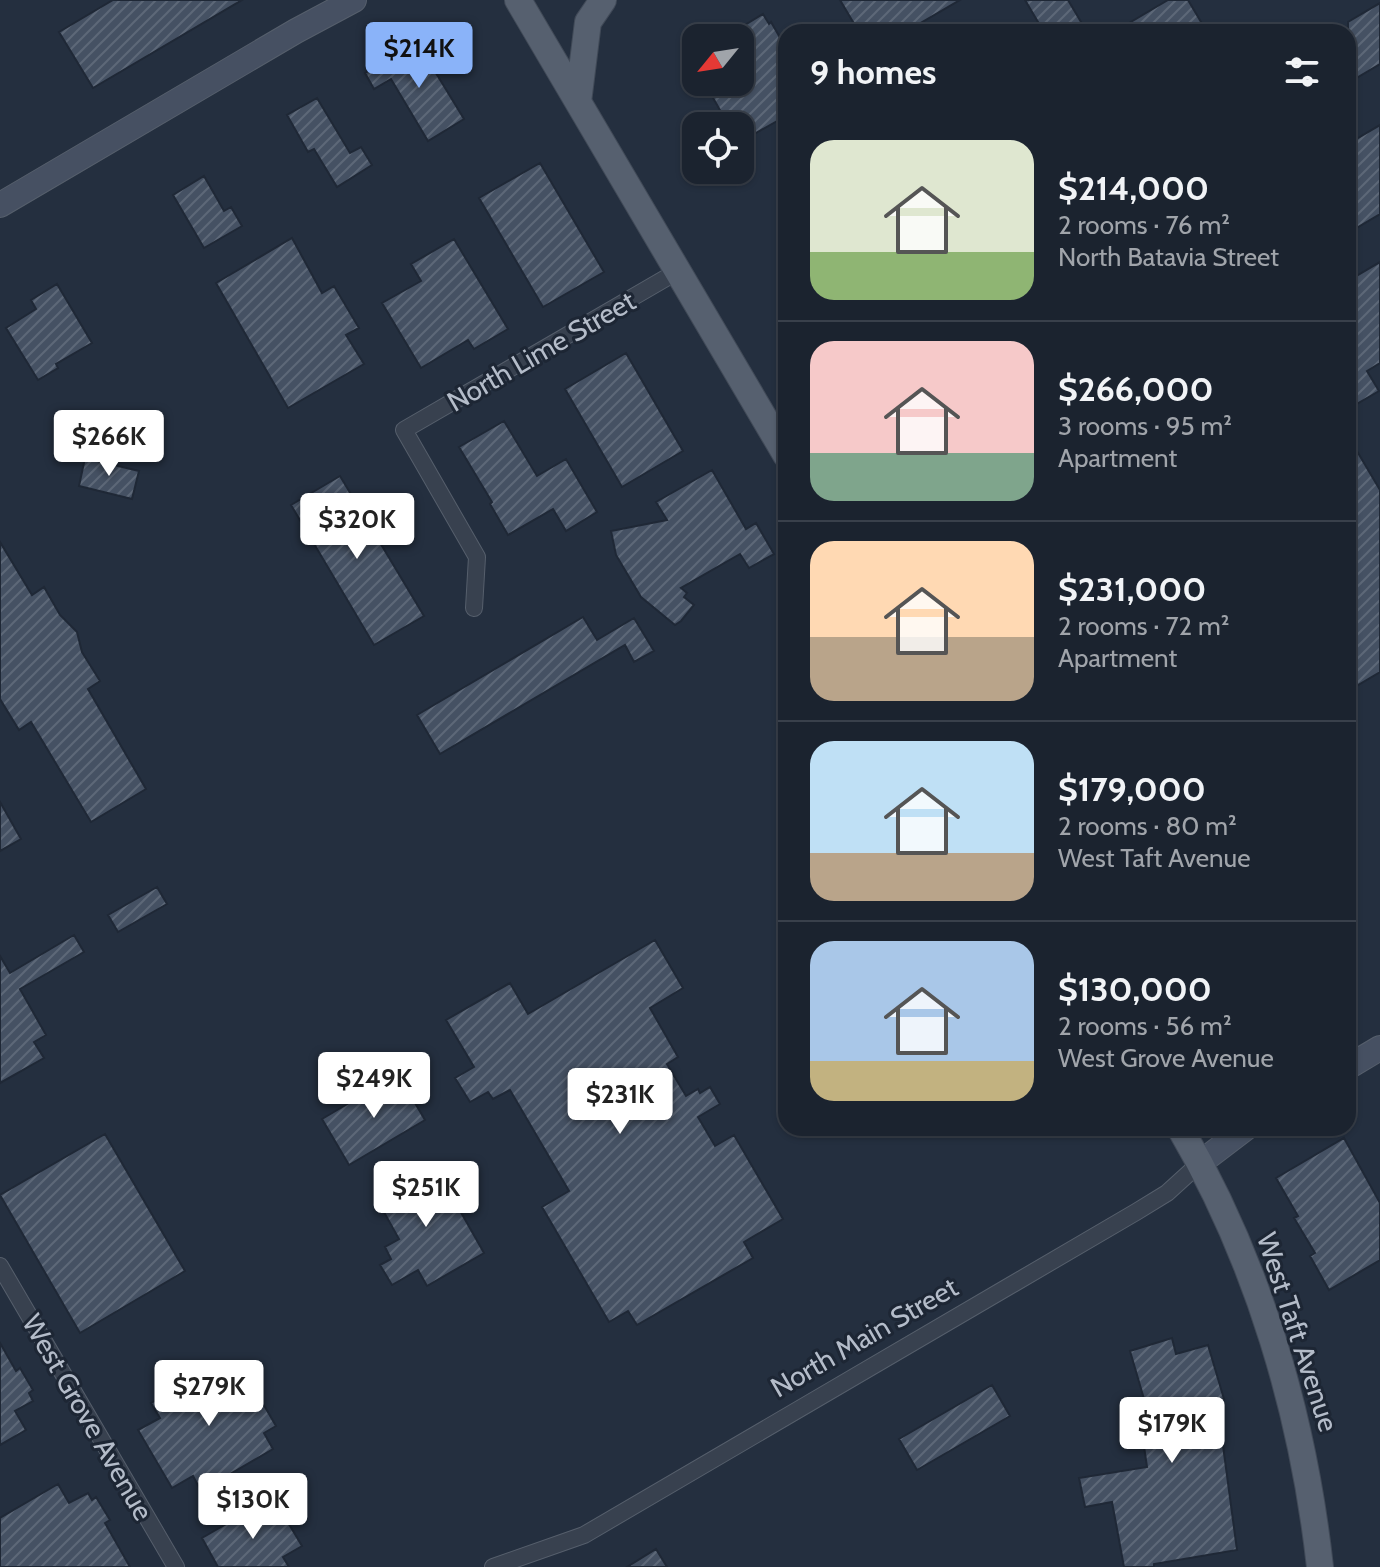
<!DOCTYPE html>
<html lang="en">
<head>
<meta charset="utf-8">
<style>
  :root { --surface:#1b232f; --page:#282f3b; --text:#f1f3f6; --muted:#a0a4aa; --line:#39404b; --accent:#8ab3f9 }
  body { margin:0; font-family:Cabin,sans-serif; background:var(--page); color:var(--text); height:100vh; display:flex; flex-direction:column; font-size:30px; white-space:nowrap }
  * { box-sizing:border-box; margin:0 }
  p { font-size:26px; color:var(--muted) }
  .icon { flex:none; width:44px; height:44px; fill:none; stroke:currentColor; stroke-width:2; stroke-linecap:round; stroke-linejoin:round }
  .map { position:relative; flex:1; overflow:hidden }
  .panel { position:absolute; left:778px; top:24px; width:578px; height:1112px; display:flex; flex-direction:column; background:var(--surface); border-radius:24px; box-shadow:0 2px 6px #0004,0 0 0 2px var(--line) }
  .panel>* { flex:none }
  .needle { width:52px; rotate:240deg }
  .fabs { position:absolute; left:682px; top:24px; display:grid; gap:16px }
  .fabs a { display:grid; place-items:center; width:72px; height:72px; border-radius:16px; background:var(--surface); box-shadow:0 2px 6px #0004,0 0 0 2px var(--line); font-size:40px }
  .price { position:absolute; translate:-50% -68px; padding:0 18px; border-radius:8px; background:#fff; color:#222; font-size:26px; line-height:52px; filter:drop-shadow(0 2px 4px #0008) }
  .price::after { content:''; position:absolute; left:50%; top:48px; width:24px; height:18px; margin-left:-12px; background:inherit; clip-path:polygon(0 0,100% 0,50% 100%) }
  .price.active { background:var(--accent); color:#111 }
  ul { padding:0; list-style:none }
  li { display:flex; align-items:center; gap:24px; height:200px; padding:0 32px }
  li+li { border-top:2px solid var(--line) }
  li span { display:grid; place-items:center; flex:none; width:224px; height:160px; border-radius:24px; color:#555 }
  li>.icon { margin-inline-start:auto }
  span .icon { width:96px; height:96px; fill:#fffc; stroke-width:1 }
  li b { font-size:34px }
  h2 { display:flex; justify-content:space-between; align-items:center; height:96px; padding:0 32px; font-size:34px }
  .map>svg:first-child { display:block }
  .building { fill:url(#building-hatch); stroke:#1f2836; stroke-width:2 }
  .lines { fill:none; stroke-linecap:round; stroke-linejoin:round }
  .minor-casing { stroke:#565f6c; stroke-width:18 }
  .secondary-casing { stroke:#565f6c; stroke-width:26 }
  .primary-casing { stroke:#414a58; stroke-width:28 }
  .minor { stroke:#38414f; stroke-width:16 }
  .secondary { stroke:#465062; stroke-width:24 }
  .primary { stroke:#56606f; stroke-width:26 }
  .labels { text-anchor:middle; stroke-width:6; stroke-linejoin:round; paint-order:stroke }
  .street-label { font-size:28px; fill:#b4bcc9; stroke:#1d2634 }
</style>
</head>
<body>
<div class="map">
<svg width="1380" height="1567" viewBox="0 0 1380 1567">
  <defs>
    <pattern id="building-hatch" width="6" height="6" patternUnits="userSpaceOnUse" patternTransform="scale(2)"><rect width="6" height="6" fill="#455163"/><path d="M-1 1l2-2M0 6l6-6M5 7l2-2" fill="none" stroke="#5d6878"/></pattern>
  </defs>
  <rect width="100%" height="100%" fill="#242f3f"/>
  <path class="building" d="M 113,0 L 242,0 L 93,88 L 59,32 Z
    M 840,0 L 960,0 L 905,32 L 859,32 Z
    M 1025,0 L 1068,0 L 1087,32 L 1044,32 Z
    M 1168,0 L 1188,0 L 1207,32 L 1114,32 Z
    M 1380,3 L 1380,64 L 1348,83 L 1348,22 Z
    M 763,14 L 769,24 L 771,22 L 786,48 L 786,116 L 740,142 L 740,126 L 729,126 L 704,82 L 740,82 L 740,28 Z
    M 417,42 L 464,119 L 428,141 L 391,79 L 374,89 L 365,73 Z
    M 317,98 L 350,153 L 361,147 L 372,165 L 337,187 L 314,149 L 308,152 L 287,115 Z
    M 1380,125 L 1380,214 L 1348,233 L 1348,144 Z
    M 540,163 L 604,272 L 543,307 L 479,198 Z
    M 204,176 L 224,211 L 231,207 L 242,226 L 204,248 L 173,195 Z
    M 292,238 L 322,293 L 334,286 L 359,328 L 346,335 L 364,364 L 288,408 L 216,283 Z
    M 454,239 L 508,329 L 474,349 L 468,340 L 421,368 L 382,303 L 421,281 L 411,264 Z
    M 1380,262 L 1380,363 L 1367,371 L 1379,391 L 1348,409 L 1348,281 Z
    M 57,284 L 92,343 L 56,364 L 58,368 L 38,380 L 6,328 L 36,309 L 31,300 Z
    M 626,353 L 683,451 L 622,487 L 565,389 Z
    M 504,421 L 537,476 L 566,459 L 597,512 L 566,531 L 553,509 L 508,535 L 490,504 L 492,502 L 459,447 Z
    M 1348,436 L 1380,490 L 1380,672 L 1348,691 Z
    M 85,458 L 139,471 L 132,499 L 79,486 Z
    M 712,470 L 746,529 L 756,523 L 774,554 L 749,568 L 740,554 L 681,588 L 687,593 L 684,597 L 694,605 L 681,621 L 675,625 L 641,597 L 616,555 L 611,531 L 667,520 L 656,502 Z
    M 340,476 L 424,616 L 374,645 L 291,505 Z
    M 0,542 L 32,595 L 44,587 L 60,615 L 77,632 L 82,652 L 100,681 L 88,689 L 146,789 L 91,822 L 31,722 L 19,730 L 0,699 Z
    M 583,617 L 597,640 L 634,618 L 654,651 L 634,662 L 625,645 L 440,754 L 417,715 Z
    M 0,802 L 21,839 L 0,851 Z
    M 157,887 L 167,904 L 118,932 L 108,915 Z
    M 74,935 L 84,952 L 20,989 L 46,1035 L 34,1042 L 44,1058 L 0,1083 L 0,956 L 10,973 Z
    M 655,940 L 683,988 L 650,1008 L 678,1057 L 667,1064 L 686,1096 L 698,1089 L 700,1093 L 710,1087 L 720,1104 L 698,1117 L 715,1146 L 734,1135 L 783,1219 L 744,1242 L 753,1258 L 637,1325 L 628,1311 L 609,1322 L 542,1207 L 569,1191 L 510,1090 L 493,1099 L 488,1092 L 470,1102 L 455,1078 L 474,1067 L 446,1020 L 510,983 L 528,1014 Z
    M 398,1074 L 425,1120 L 349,1165 L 322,1119 Z
    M 105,1134 L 185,1271 L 80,1333 L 0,1195 Z
    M 1344,1138 L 1380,1203 L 1380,1260 L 1329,1290 L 1310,1256 L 1315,1253 L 1294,1218 L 1298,1216 L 1276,1178 Z
    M 433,1163 L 484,1253 L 427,1286 L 418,1270 L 392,1285 L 380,1265 L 391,1259 L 385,1247 L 399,1239 L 375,1196 Z
    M 1172,1338 L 1176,1354 L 1208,1345 L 1224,1399 L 1217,1401 L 1237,1550 L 1154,1564 L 1154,1567 L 1124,1567 L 1112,1502 L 1085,1507 L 1079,1478 L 1147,1467 L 1140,1419 L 1149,1416 L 1130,1351 Z
    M 0,1343 L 16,1371 L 20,1368 L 33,1390 L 29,1393 L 33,1401 L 15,1411 L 26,1430 L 0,1445 Z
    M 222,1362 L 230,1376 L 243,1369 L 276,1426 L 264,1433 L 273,1449 L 201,1491 L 193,1476 L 172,1488 L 138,1430 L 160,1418 L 151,1403 Z
    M 992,1385 L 1010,1416 L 917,1470 L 899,1439 Z
    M 58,1484 L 69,1503 L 88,1493 L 92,1500 L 96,1497 L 110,1520 L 105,1523 L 130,1567 L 0,1567 L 0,1518 Z
    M 257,1506 L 264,1518 L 280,1509 L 302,1546 L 283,1557 L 289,1567 L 218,1567 L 202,1538 Z
    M 656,1549 L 667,1567 L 627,1567 Z"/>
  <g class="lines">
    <defs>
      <path id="minor" d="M 474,608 L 477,557 L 404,430 L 678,271
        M 0,1266 L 176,1567
        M 493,1567 L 584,1535 L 1136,1212 L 1167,1193 L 1200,1163"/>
      <path id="secondary" d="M 0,205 L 296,31 L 354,0
        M 1348,1067 L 1380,1048
        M 1200,1163 L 1246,1128"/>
      <path id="primary" d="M 518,0 L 786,455
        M 578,102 L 588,22 L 603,0
        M 1180,1128 C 1258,1261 1303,1414 1320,1567"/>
    </defs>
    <use href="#minor" class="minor-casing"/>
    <use href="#secondary" class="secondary-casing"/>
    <use href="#primary" class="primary-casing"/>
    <use href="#minor" class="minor"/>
    <use href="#secondary" class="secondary"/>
    <use href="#primary" class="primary"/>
  </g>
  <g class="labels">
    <g class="street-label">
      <text transform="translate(541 351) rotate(-30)" y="10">North Lime Street</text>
      <text transform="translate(1298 1332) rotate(72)" y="10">West Taft Avenue</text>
      <text transform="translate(864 1337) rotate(-30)" y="10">North Main Street</text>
      <text transform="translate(88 1417) rotate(60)" y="10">West Grove Avenue</text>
    </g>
  </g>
</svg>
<div class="fabs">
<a><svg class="needle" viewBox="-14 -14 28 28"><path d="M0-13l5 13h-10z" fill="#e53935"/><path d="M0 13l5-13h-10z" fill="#a0a4aa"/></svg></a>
<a><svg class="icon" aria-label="locate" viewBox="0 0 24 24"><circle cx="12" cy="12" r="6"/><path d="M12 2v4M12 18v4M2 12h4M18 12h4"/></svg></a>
</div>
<b class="price active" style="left:419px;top:90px">$214K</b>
<b class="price" style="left:109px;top:478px">$266K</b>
<b class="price" style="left:357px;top:561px">$320K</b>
<b class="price" style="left:374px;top:1120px">$249K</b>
<b class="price" style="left:620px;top:1136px">$231K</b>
<b class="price" style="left:426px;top:1229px">$251K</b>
<b class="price" style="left:209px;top:1428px">$279K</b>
<b class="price" style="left:1172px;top:1465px">$179K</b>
<b class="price" style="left:253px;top:1541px">$130K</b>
<section class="panel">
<h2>9 homes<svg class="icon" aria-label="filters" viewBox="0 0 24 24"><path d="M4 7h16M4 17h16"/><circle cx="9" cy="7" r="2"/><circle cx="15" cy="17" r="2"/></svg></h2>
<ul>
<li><span style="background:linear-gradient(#dfe7d0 70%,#8fb573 0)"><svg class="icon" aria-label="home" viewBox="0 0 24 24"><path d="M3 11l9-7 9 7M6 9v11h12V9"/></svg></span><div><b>$214,000</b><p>2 rooms · 76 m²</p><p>North Batavia Street</p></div></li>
<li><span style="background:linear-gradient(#f6c9c9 70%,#7fa58c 0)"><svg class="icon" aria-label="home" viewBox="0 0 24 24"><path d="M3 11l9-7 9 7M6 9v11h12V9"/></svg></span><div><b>$266,000</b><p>3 rooms · 95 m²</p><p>Apartment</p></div></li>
<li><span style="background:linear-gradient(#ffd9b3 60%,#b9a48a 0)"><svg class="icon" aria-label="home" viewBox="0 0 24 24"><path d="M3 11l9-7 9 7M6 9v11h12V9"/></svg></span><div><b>$231,000</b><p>2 rooms · 72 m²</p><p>Apartment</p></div></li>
<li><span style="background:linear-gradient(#bfe0f5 70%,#b9a48a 0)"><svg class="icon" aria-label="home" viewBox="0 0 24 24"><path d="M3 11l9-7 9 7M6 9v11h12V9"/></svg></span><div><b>$179,000</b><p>2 rooms · 80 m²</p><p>West Taft Avenue</p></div></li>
<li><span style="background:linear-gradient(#a9c7e8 75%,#c2b280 0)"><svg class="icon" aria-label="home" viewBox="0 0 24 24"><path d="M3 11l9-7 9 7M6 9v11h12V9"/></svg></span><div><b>$130,000</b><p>2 rooms · 56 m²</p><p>West Grove Avenue</p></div></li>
</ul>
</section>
</div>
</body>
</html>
